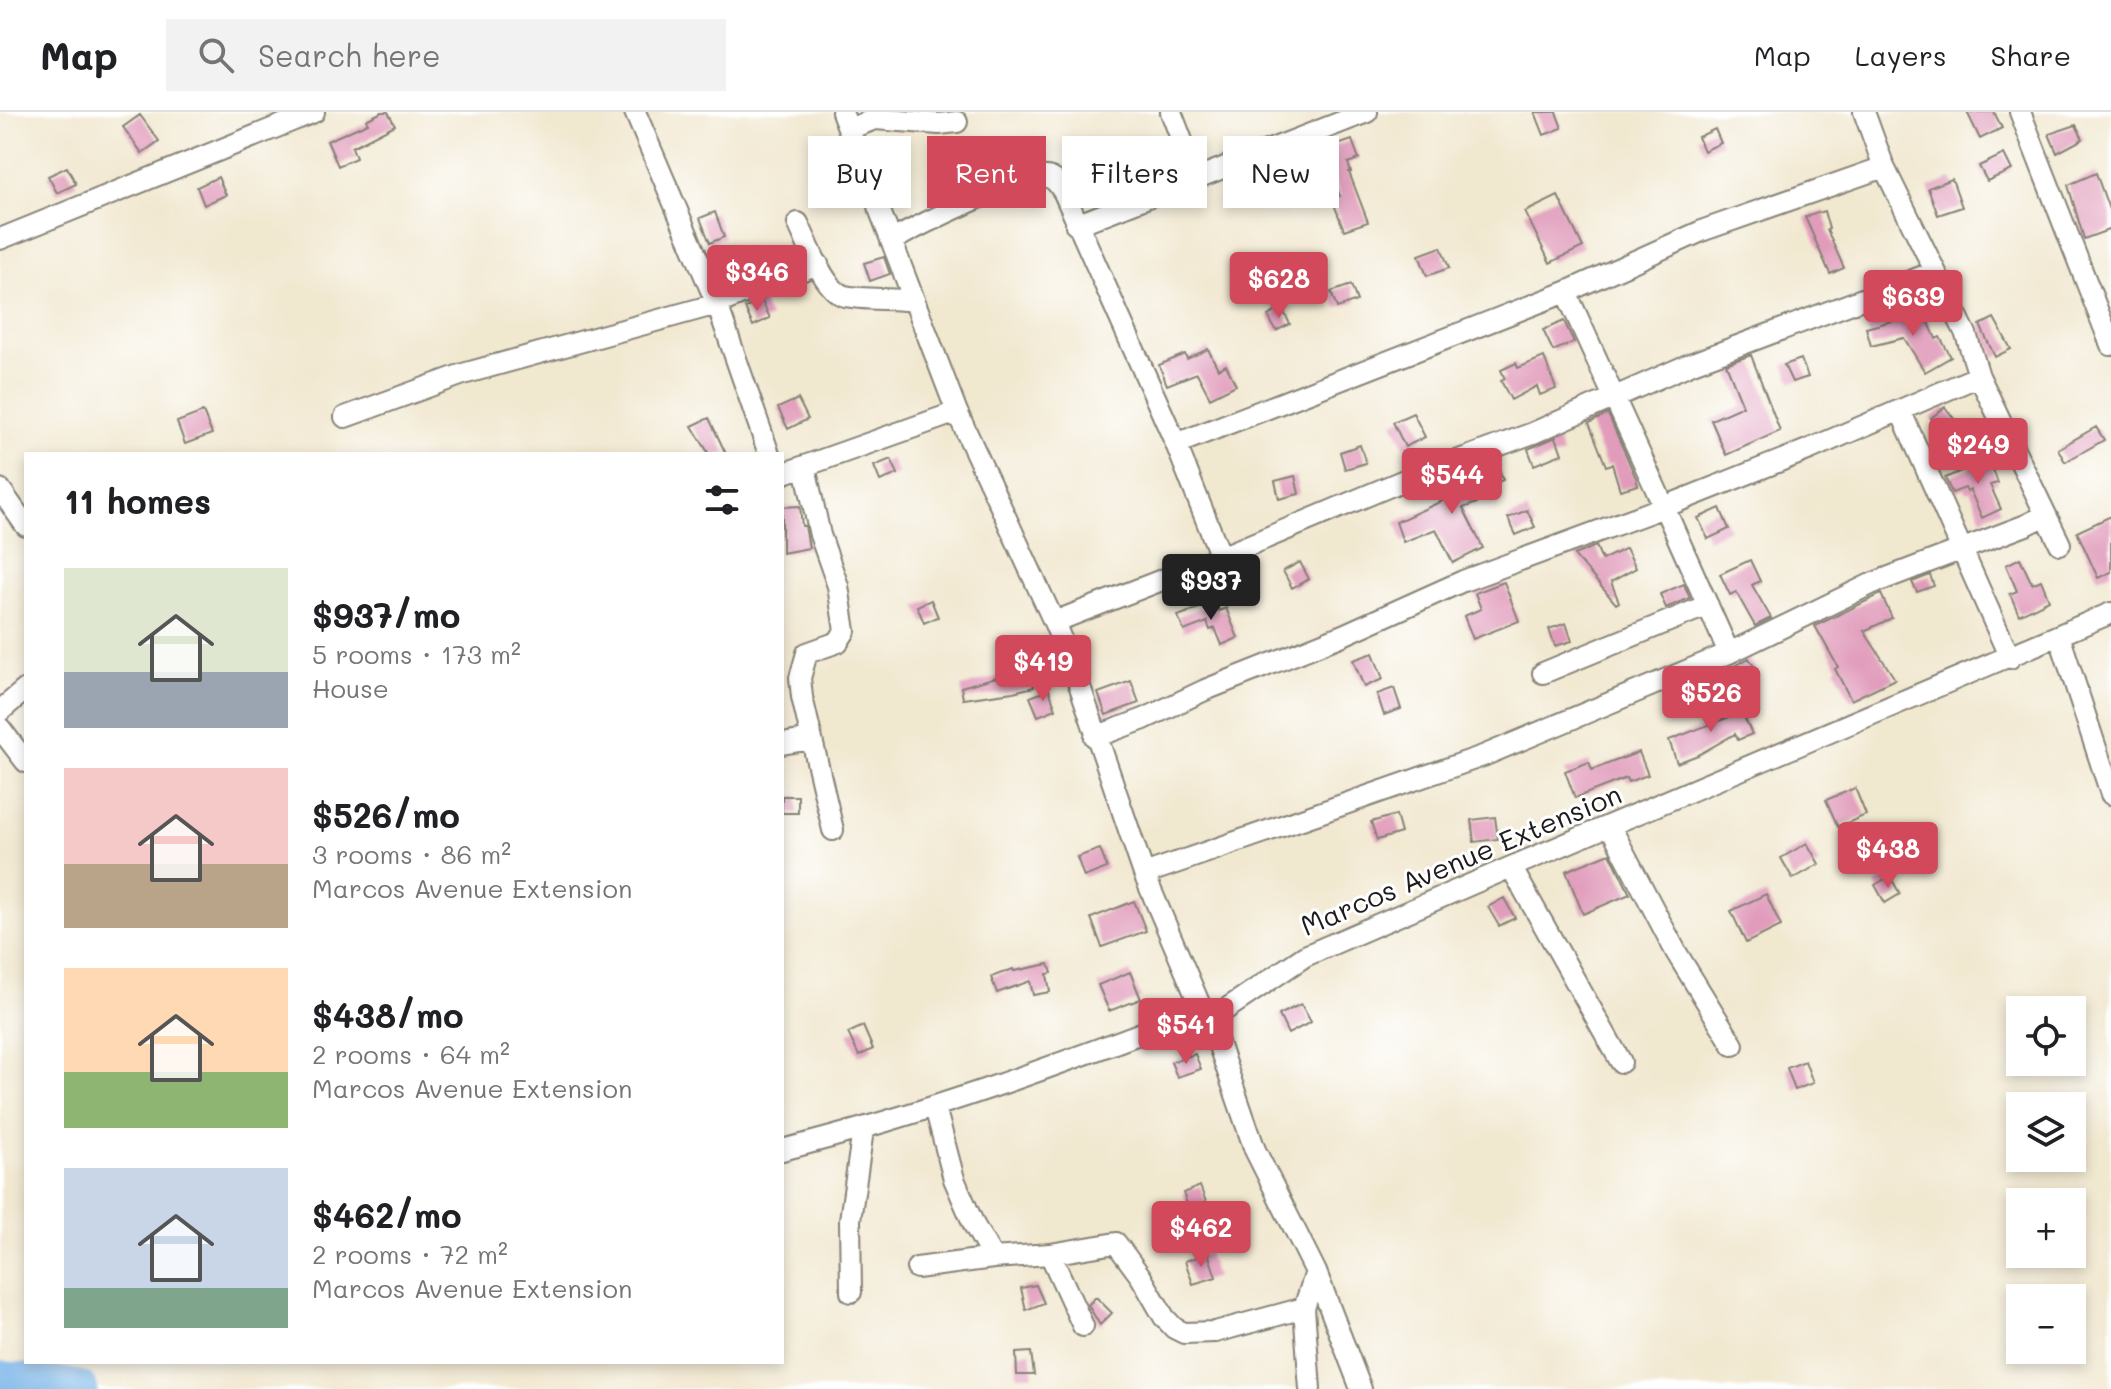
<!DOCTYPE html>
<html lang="en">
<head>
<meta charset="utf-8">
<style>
  :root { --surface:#fff; --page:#f2f2f2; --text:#202124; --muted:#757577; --line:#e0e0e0; --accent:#d1495b }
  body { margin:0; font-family:Mali,sans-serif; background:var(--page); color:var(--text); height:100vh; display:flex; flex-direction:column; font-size:30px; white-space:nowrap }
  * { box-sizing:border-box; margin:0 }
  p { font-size:26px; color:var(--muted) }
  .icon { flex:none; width:44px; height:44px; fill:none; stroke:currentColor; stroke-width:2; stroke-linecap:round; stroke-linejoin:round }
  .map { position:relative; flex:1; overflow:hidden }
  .panel { position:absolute; left:24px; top:340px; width:760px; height:912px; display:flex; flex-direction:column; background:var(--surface); border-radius:0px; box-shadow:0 4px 12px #0003 }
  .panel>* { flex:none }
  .hud { position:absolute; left:808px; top:24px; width:760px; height:72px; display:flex; gap:16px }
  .tools { position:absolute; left:2006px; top:884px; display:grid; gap:16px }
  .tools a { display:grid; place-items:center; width:80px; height:80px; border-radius:0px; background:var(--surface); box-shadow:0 4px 12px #0003; font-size:40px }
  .price { position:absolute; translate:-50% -68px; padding:0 18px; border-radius:8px; background:var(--accent); color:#fff; font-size:26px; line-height:52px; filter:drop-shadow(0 2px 4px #0008) }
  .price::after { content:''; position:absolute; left:50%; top:48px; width:24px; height:18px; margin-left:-12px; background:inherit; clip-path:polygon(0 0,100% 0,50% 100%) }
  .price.current { background:#222; color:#fff }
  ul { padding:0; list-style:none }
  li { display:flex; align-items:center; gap:24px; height:200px; padding:0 40px }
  li span { display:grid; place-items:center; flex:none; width:224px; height:160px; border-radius:0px; color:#555 }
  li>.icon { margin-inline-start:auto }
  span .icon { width:96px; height:96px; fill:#fffc; stroke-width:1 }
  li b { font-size:34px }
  h2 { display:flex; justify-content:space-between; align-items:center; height:96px; padding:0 40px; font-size:34px }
  .pill { padding:0 28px; border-radius:0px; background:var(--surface); box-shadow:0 4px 12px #0003; font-size:28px; line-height:72px }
  .pill.current { background:var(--accent); color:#fff }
  header { display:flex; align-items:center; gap:48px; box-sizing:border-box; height:112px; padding:0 40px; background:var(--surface); border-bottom:2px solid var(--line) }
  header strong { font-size:38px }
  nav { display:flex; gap:44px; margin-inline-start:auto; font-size:28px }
  .search { width:560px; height:72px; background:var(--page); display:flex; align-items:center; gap:20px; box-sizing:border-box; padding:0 28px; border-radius:0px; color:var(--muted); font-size:30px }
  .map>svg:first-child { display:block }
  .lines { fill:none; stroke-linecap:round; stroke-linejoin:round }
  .river { stroke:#75b2e7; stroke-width:36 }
  .building { fill:#e19cbb }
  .minor-casing { stroke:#868276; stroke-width:24 }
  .minor { stroke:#fff; stroke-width:20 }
  .labels { text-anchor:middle; stroke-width:6; stroke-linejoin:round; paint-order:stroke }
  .street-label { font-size:28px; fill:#1c1c1c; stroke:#fff }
</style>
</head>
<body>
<header>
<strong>Map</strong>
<div class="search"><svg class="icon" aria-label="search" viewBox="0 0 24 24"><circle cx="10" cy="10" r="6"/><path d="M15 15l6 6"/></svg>Search here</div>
<nav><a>Map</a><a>Layers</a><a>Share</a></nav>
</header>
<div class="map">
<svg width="2111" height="1277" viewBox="0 0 2111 1277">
  <rect width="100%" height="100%" fill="#fff"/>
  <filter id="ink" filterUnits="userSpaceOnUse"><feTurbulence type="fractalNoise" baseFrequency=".0125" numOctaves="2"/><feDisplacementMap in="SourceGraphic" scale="16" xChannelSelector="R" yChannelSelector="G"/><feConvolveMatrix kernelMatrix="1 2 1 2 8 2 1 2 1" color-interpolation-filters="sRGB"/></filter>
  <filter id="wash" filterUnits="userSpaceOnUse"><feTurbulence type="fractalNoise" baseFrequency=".006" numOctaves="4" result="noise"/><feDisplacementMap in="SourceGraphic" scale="32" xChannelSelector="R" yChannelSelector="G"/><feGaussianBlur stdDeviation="1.8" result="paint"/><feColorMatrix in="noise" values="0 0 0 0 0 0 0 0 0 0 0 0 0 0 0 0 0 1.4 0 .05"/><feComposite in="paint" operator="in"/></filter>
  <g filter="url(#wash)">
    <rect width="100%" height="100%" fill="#f1e8d0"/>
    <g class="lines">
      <path class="river" d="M 0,1267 L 51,1271 L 80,1277"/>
    </g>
    <g id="blocks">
      <path class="building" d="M 382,0 L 388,0 L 395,13 L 352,35 L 356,46 L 338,54 L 327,29 L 368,11 L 366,8 Z
        M 1535,0 L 1556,0 L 1562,16 L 1544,23 Z
        M 1967,0 L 1994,0 L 2002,16 L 1980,27 Z
        M 140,3 L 159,29 L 142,41 L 123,15 Z
        M 2076,13 L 2083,27 L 2057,41 L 2049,22 Z
        M 1715,17 L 1721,31 L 1704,39 L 1698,25 Z
        M 1352,28 L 1359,47 L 1348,51 L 1351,60 L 1349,60 L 1368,110 L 1344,118 L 1332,87 L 1340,84 L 1323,38 Z
        M 1120,38 L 1134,69 L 1119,75 L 1106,44 Z
        M 2004,42 L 2012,58 L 1987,69 L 1979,54 Z
        M 67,55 L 76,72 L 57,81 L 48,64 Z
        M 2096,61 L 2111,103 L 2111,117 L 2084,127 L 2068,73 Z
        M 218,65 L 226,83 L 204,93 L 197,75 Z
        M 1952,67 L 1962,95 L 1938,103 L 1928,76 Z
        M 1558,84 L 1583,135 L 1550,151 L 1525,100 Z
        M 1824,99 L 1829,117 L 1827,118 L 1844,156 L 1830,162 L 1805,105 Z
        M 715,100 L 724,125 L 710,131 L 700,106 Z
        M 1441,135 L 1449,156 L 1427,164 L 1419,143 Z
        M 884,145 L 890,162 L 870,169 L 864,151 Z
        M 1351,173 L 1357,189 L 1337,196 L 1331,180 Z
        M 762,189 L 770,206 L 753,214 L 745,196 Z
        M 1282,196 L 1290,212 L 1276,219 L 1268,204 Z
        M 1923,197 L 1936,227 L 1940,225 L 1951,245 L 1925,260 L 1904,226 L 1871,234 L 1866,216 L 1900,207 Z
        M 1994,206 L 2011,237 L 1995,245 L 1980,213 Z
        M 1564,209 L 1574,230 L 1553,239 L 1543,218 Z
        M 1208,237 L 1218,257 L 1226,253 L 1236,273 L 1210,286 L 1197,261 L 1167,273 L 1159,253 L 1185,242 L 1187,247 Z
        M 1751,243 L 1780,319 L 1726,343 L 1711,308 L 1743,294 L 1726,252 Z
        M 1544,245 L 1556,277 L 1540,283 L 1537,274 L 1511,288 L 1501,269 L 1505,267 L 1501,258 L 1516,251 L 1518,256 Z
        M 1801,247 L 1808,265 L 1792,270 L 1784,253 Z
        M 798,287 L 808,307 L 788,317 L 778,296 Z
        M 1945,295 L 1959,313 L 1945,324 L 1931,306 Z
        M 203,300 L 212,322 L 185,332 L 177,310 Z
        M 1413,301 L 1425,325 L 1405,335 L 1393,310 Z
        M 1608,302 L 1636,366 L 1638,373 L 1620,378 L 1612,352 L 1606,354 L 1589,311 Z
        M 709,306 L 726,342 L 709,342 L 692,314 Z
        M 2096,315 L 2104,328 L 2065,350 L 2058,337 Z
        M 1556,325 L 1562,342 L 1534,353 L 1528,337 Z
        M 1360,333 L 1366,351 L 1345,357 L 1340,340 Z
        M 891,347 L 898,362 L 880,369 L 874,354 Z
        M 1989,347 L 1998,371 L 1990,373 L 2001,397 L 1982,406 L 1970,378 L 1967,380 L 1965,376 L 1952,381 L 1945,366 Z
        M 1498,354 L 1503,368 L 1473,380 L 1477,391 L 1463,396 L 1483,436 L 1453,451 L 1436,417 L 1403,430 L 1396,410 L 1451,385 L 1446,373 Z
        M 1295,364 L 1299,382 L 1279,387 L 1275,369 Z
        M 800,394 L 802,414 L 805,414 L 809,436 L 782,441 L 782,395 Z
        M 1720,396 L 1729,417 L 1708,427 L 1698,406 Z
        M 1527,398 L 1535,415 L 1516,423 L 1508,406 Z
        M 2111,404 L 2111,460 L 2098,466 L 2077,420 Z
        M 1596,434 L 1602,448 L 1626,436 L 1636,456 L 1611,470 L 1619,490 L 1616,492 L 1574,443 Z
        M 2020,446 L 2032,472 L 2041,468 L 2049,488 L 2019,503 L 2010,482 L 2017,479 L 2006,453 Z
        M 1750,448 L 1760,469 L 1752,473 L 1771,506 L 1755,514 L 1736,480 L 1730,483 L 1720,462 Z
        M 1300,450 L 1309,467 L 1292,476 L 1283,459 Z
        M 1930,463 L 1934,474 L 1917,480 L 1912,470 Z
        M 1504,470 L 1519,509 L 1473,527 L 1464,504 L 1481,497 L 1475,481 Z
        M 1684,472 L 1690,486 L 1666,496 L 1660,482 Z
        M 1881,482 L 1892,506 L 1864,519 L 1895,567 L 1851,588 L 1835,557 L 1838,555 L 1815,514 Z
        M 931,488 L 938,505 L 924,511 L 917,494 Z
        M 1215,490 L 1219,499 L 1226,496 L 1238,526 L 1222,533 L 1215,516 L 1210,518 L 1207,510 L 1184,519 L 1178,504 Z
        M 1566,511 L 1572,529 L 1555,534 L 1549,517 Z
        M 1373,541 L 1383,567 L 1364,575 L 1353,548 Z
        M 1749,546 L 1759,563 L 1720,585 L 1712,567 Z
        M 1029,556 L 1034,575 L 1013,580 L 963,587 L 961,575 Z
        M 1131,569 L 1139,591 L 1106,603 L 1098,581 Z
        M 1394,576 L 1401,597 L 1384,603 L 1377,582 Z
        M 1049,578 L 1056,597 L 1038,604 L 1030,585 Z
        M 1720,587 L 1738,592 L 1752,622 L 1738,628 L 1735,622 L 1698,643 L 1677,651 L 1669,628 L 1727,606 Z
        M 1639,640 L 1648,663 L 1628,670 L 1626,666 L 1575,686 L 1565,659 L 1589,650 L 1592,658 Z
        M 1855,676 L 1866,703 L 1838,715 L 1826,688 Z
        M 782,684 L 798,684 L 798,701 L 782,701 Z
        M 1396,703 L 1401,721 L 1377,728 L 1371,710 Z
        M 1495,705 L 1498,727 L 1474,730 L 1471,708 Z
        M 1807,731 L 1819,752 L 1793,767 L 1781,746 Z
        M 1100,737 L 1107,756 L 1084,765 L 1077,745 Z
        M 1610,741 L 1630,782 L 1583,802 L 1566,759 Z
        M 1890,764 L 1900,782 L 1885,791 L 1875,773 Z
        M 1766,782 L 1781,814 L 1746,831 L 1731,799 Z
        M 1504,786 L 1515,806 L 1499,814 L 1488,795 Z
        M 1134,789 L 1146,819 L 1102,835 L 1091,806 Z
        M 1049,852 L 1052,861 L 1047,862 L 1050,880 L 1033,883 L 1030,869 L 997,881 L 991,865 L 1013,857 L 1014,859 Z
        M 1130,860 L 1141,887 L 1109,899 L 1098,873 Z
        M 1301,892 L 1311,910 L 1288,922 L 1279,903 Z
        M 863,914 L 873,937 L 859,944 L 848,921 Z
        M 1195,942 L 1201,957 L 1177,965 L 1171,950 Z
        M 1805,949 L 1813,971 L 1795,978 L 1787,956 Z
        M 1200,1074 L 1206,1090 L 1189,1097 L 1183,1081 Z
        M 1208,1141 L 1216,1165 L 1193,1172 L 1185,1149 Z
        M 1036,1173 L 1044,1191 L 1026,1198 L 1021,1176 Z
        M 1096,1185 L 1112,1201 L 1100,1213 L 1088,1193 Z
        M 1031,1240 L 1034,1263 L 1017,1263 L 1016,1241 Z"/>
    </g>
  </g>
  <g filter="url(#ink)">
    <use href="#blocks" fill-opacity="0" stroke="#868276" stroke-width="2"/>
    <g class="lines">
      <defs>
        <path id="minor" d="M 635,0 L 717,192 L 818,152
          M 1171,0 L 1196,65
          M 1864,0 L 1884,55 L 1966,222 L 1979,264 L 1810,337 L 1664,395 L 1729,541 L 1871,472 L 2026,413 L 2046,403 L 1979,264
          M 2020,0 L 2111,233
          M 849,17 L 875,7 L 939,12 L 957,10
          M 798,111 C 807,129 824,179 845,184 C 864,188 893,186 914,189
          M 1076,113 L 1367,0
          M 0,127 L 314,0
          M 891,129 C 916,115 1023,61 1047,65 C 1056,66 1060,75 1064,81 L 1176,332
          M 1900,298 L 2010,546
          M 957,300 L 1054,510 L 1078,569 L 1144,762 L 1202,898
          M 345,305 L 463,262 L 717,192 L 769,342
          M 805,355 L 820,423 L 838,474 L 845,519 L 838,530 L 807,541 L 800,566 L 802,585 L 833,718
          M 782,362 L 957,300 L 842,0
          M 0,377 L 26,414
          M 2046,403 L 2060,432
          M 1221,445 L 1402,369 L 1533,321 L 1690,252 L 1934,160
          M 1054,510 L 1221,445 L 1176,332 L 1566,180 L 1704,118 L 1884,55
          M 2059,523 L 2111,682
          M 1543,561 L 1708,493
          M 0,599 L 26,577
          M 0,616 L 26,650
          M 1095,625 L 1144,607 L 1205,578 L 1343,523 L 1463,469 L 1664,395 L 1566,180
          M 782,632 L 811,627
          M 1610,714 L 1676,840 L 1733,933
          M 1511,755 L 1621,950
          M 1144,762 L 1483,644 L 1729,541
          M 935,995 L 954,1067 L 974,1113 L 993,1146 L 1050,1142 L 1116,1131 L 1141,1165 L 1164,1205 L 1174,1216 L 1184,1221 L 1215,1220 L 1304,1196 L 1316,1160
          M 782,1038 C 926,1002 1064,951 1202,898 L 1210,908
          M 1050,1142 L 1083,1214
          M 917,1156 L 993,1146
          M 851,1180 L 850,1108 L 863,1018
          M 1304,1196 L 1310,1277
          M 1361,1277 L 1316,1160 L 1255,1038 L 1210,908 L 1305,844 L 1511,755 L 2111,501"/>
      </defs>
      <use href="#minor" class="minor-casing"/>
      <use href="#minor" class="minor"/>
    </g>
  </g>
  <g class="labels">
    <g class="street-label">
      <text transform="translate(1461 748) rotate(-23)" y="10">Marcos Avenue Extension</text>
    </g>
  </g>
</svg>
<div class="tools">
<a><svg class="icon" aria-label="locate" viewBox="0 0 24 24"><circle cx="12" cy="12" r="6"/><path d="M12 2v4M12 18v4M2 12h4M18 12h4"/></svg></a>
<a><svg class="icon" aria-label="layers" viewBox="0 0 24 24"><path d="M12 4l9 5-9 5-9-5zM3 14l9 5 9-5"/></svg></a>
<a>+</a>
<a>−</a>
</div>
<b class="price" style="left:757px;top:201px">$346</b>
<b class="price" style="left:1279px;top:208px">$628</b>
<b class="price" style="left:1913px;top:226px">$639</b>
<b class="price" style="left:1978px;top:374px">$249</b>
<b class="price" style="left:1452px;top:404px">$544</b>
<b class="price current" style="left:1211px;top:510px">$937</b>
<b class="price" style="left:1043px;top:591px">$419</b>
<b class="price" style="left:1711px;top:622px">$526</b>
<b class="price" style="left:1888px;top:778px">$438</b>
<b class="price" style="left:1186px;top:954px">$541</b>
<b class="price" style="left:1201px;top:1157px">$462</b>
<div class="hud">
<a class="pill">Buy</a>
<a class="pill current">Rent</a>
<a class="pill">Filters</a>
<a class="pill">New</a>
</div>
<section class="panel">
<h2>11 homes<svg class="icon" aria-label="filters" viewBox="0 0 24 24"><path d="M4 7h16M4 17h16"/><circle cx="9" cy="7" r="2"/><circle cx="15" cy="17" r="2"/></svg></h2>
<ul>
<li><span style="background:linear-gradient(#dfe7d0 65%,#9aa5b1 0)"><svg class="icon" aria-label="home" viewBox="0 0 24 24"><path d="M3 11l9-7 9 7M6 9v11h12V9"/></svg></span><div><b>$937/mo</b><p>5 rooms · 173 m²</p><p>House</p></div></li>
<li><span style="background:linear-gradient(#f6c9c9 60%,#b9a48a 0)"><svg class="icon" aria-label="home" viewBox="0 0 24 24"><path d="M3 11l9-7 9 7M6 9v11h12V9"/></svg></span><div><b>$526/mo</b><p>3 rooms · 86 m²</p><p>Marcos Avenue Extension</p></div></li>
<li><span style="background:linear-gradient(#ffd9b3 65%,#8fb573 0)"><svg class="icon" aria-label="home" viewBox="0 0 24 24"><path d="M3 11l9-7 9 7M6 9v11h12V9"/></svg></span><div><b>$438/mo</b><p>2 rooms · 64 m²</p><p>Marcos Avenue Extension</p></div></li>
<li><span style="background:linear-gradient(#c9d6e8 75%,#7fa58c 0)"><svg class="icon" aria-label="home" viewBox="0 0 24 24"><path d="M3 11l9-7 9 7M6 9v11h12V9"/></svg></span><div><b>$462/mo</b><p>2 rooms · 72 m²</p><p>Marcos Avenue Extension</p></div></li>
</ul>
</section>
</div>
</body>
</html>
